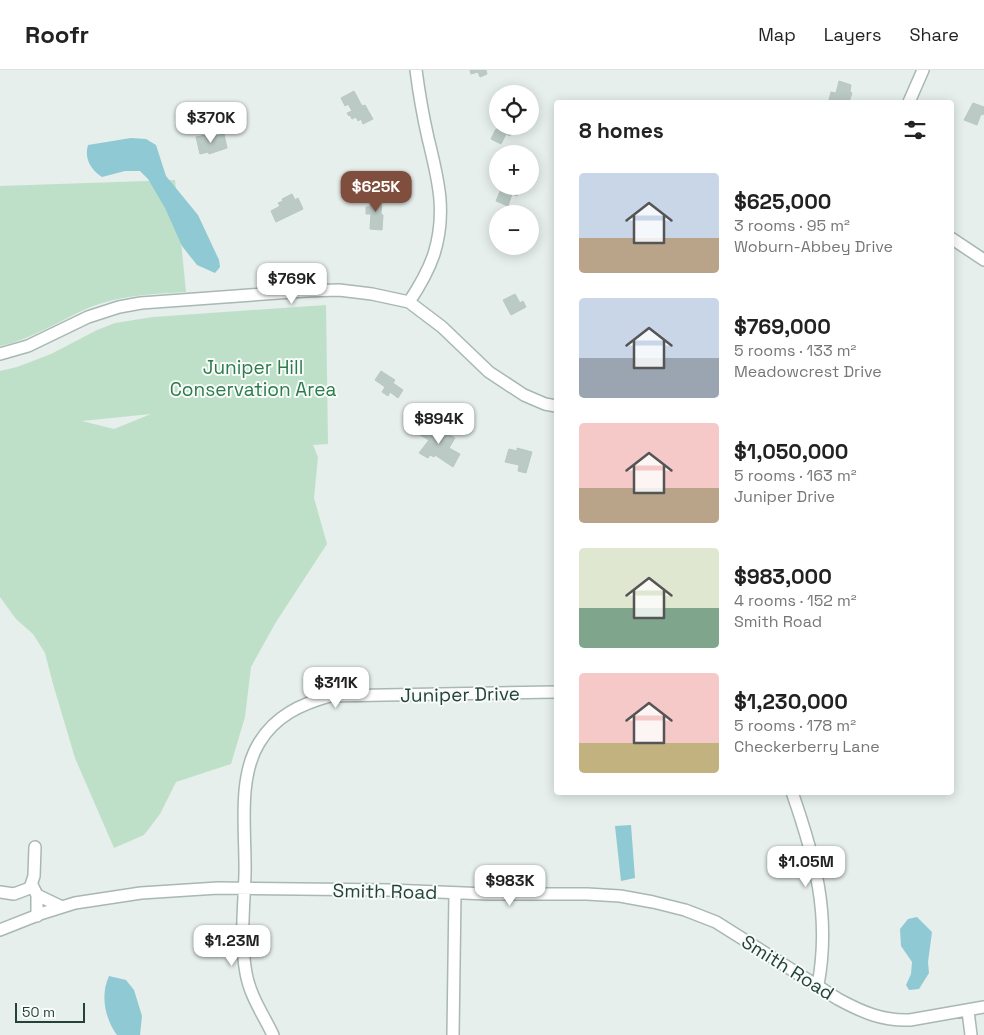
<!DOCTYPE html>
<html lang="en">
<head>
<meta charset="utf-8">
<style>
  :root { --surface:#fff; --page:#f6f6f6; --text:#222; --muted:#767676; --line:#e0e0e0; --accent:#804e3d }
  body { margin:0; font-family:"Space Grotesk",sans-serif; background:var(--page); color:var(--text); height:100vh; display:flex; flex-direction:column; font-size:19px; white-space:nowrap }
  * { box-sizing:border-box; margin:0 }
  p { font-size:16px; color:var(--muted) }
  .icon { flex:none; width:28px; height:28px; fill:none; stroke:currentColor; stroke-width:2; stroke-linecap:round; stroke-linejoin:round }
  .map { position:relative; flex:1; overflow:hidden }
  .side { position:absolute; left:554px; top:30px; width:400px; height:695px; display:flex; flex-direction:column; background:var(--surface); border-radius:5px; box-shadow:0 2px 12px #0003 }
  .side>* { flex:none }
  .buttons { position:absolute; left:489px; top:15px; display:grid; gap:10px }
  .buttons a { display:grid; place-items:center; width:50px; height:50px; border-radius:50%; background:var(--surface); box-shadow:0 2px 12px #0003; font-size:25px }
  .scale { position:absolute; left:15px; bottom:12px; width:70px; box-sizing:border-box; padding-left:5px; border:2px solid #24423a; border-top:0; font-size:14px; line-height:18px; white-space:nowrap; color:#24423a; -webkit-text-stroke:4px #f7fbf9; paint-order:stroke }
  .price { position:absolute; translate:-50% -42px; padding:0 11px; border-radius:10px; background:#fff; color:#222; font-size:16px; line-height:32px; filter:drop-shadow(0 1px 2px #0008) }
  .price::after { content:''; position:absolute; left:50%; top:30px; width:15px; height:11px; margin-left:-8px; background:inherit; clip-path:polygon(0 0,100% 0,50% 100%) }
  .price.active { background:var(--accent); color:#fff }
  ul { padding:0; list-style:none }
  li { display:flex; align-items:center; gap:15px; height:125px; padding:0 25px }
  li span { display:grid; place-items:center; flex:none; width:140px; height:100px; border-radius:5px; color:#555 }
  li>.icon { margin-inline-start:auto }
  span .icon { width:60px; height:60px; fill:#fffc; stroke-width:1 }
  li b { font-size:21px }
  h2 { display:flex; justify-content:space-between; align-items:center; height:60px; padding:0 25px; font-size:21px }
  header { display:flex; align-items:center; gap:30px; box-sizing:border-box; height:70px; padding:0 25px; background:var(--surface); border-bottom:1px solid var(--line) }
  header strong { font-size:24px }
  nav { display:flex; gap:28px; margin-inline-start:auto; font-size:18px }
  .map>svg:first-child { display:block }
  .green { fill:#bfe0c8; fill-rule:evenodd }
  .water { fill:#8ec9d4 }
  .building { fill:#bbcac4; stroke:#b8c9c2 }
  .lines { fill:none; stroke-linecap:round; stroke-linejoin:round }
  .minor-casing { stroke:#a8b8b2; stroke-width:14 }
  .minor { stroke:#fff; stroke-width:11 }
  .labels { text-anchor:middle; stroke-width:4; stroke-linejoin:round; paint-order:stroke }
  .park-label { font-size:19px; fill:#2d7a4b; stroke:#f7fbf9 }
  .street-label { font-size:19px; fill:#24423a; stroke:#f7fbf9 }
</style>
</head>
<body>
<header>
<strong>Roofr</strong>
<nav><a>Map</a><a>Layers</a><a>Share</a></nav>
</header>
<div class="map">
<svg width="984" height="965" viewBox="0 0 984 965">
  <rect width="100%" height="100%" fill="#e6efeb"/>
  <path class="green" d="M 175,110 L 186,222 C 153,224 120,225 88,238 C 59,251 32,269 0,276 L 0,116 Z
    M 326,235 L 328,374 L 313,375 L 318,387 L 314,428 L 327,474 L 276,552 L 251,597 L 245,647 L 231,694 L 176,712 L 160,744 L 144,765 L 114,778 L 75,688 L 53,614 L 45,583 L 33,564 L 16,549 L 0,527 L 0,301 L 17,297 L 51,284 L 97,260 L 115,253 L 153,247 ZM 151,344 L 114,359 L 82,351 Z"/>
  <path class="water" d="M 131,68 L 146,69 L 156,75 L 166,106 L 198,145 L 219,190 L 220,197 L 215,203 L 197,195 L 182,176 L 165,138 L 148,109 L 140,101 L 125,101 L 102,107 C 91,100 84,89 88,75 Z
    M 631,755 L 635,808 L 621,811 L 615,756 Z
    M 917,847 L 932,862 L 928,892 L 929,903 L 919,919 L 909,920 L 906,915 L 911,904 L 912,892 L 901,876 L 900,859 L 908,849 Z
    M 109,906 L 126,910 L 134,920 L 142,946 L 140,965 L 117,965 C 105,949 100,925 109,906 Z"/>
  <path class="building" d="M 470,0 L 486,0 L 487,4 L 480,7 L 478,2 L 471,4 Z
    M 839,11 L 851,15 L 850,22 L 852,23 L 849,32 L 833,32 L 833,31 L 829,30 L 831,22 L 836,23 Z
    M 354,21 L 362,36 L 365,35 L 373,49 L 363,54 L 361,49 L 358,51 L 356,47 L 352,49 L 350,45 L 349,46 L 347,43 L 352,41 L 348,34 L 345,36 L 341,28 Z
    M 973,33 L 984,37 L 984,43 L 983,45 L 981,44 L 977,55 L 964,50 Z
    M 501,56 L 513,56 L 511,60 L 513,61 L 510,66 L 506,64 L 501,74 L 491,69 L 496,59 L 499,60 Z
    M 224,64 L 227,78 L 209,84 L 208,82 L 200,84 L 196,67 L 205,65 L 206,68 Z
    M 505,116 L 509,116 L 519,121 L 517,126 L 512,124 L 508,136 L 496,131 L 501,119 L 504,120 Z
    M 292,124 L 295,130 L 298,128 L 303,139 L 276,152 L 271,141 L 280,136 L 278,133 L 283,131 L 282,129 Z
    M 370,126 L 382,127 L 381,144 L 383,145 L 382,160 L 370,159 L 371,144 L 366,144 L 366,137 L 370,137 Z
    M 515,224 L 520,233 L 523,231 L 526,237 L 511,245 L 503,230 Z
    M 381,301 L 395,310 L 393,313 L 403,320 L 398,328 L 390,322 L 388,326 L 382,322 L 385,317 L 375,310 Z
    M 426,352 L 455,368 L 449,378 L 460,384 L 453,397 L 435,385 L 434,387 L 430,385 L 428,388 L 419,383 L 429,370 L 420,365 Z
    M 517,378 L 532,382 L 526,403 L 518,401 L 519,395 L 505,392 L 509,379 L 517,381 Z"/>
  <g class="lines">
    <defs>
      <path id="minor" d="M 909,32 L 923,0
        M 951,168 L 984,190
        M 409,232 C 419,217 428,202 434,184 C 447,142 438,109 428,68 C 423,46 419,23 416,0
        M 0,284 L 28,276 L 88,247 L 119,237 L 141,233 L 306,221 L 339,220 L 372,224 L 409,232 L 442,257 L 489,302 L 524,325 L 545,334 L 556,336
        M 792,722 C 815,788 831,845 818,915
        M 32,815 L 37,825 L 37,846
        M 0,822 L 14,824 L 30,818 L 34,806 L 35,777
        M 37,825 L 62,837
        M 0,860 L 43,843 L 75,833 L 141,823 L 218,818 L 389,820 L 488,824 L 587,824 L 620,826 L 653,832 L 685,840 L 716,852 L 838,929 C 862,942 882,951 910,950 L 984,937
        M 968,941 L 971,965
        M 273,965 C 263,944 250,926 246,903 C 240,870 244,837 245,804 C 246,763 237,709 259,673 C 275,646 301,634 330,626 L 556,622
        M 453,965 L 455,823"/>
    </defs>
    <use href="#minor" class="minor-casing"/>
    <use href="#minor" class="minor"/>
  </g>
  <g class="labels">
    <g class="park-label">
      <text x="253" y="304">Juniper Hill<tspan x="253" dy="22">Conservation Area</tspan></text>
    </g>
    <g class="street-label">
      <text transform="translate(460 624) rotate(-1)" y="7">Juniper Drive</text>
      <text transform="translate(385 821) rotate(1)" y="7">Smith Road</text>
      <text transform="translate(788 897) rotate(32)" y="7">Smith Road</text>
    </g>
  </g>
</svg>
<div class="buttons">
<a><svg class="icon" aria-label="locate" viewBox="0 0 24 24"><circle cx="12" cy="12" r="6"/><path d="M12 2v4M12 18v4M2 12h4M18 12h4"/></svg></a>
<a>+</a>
<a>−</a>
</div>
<div class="scale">50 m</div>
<b class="price" style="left:211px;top:74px">$370K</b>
<b class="price active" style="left:376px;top:143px">$625K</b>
<b class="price" style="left:292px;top:235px">$769K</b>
<b class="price" style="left:439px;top:375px">$894K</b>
<b class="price" style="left:336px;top:639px">$311K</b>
<b class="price" style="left:806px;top:818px">$1.05M</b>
<b class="price" style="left:510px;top:837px">$983K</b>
<b class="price" style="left:232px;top:897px">$1.23M</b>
<section class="side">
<h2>8 homes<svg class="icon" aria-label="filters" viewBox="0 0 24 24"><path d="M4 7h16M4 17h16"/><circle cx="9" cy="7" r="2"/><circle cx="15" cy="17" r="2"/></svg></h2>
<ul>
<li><span style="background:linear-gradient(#c9d6e8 65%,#b9a48a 0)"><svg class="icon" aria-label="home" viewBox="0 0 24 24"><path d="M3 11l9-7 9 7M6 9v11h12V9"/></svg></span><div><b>$625,000</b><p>3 rooms · 95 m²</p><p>Woburn-Abbey Drive</p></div></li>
<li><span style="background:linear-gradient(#c9d6e8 60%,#9aa5b1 0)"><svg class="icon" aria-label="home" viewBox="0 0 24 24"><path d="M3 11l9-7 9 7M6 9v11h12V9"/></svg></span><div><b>$769,000</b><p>5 rooms · 133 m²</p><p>Meadowcrest Drive</p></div></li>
<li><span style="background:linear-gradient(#f6c9c9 65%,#b9a48a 0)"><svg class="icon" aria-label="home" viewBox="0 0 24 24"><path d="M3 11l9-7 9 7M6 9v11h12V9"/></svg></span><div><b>$1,050,000</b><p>5 rooms · 163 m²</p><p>Juniper Drive</p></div></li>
<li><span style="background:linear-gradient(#dfe7d0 60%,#7fa58c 0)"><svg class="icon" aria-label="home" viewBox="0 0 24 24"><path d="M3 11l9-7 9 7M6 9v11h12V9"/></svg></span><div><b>$983,000</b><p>4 rooms · 152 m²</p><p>Smith Road</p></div></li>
<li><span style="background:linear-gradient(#f6c9c9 70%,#c2b280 0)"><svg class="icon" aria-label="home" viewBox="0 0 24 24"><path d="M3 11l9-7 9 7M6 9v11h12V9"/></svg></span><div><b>$1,230,000</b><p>5 rooms · 178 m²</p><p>Checkerberry Lane</p></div></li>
</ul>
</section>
</div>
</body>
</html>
